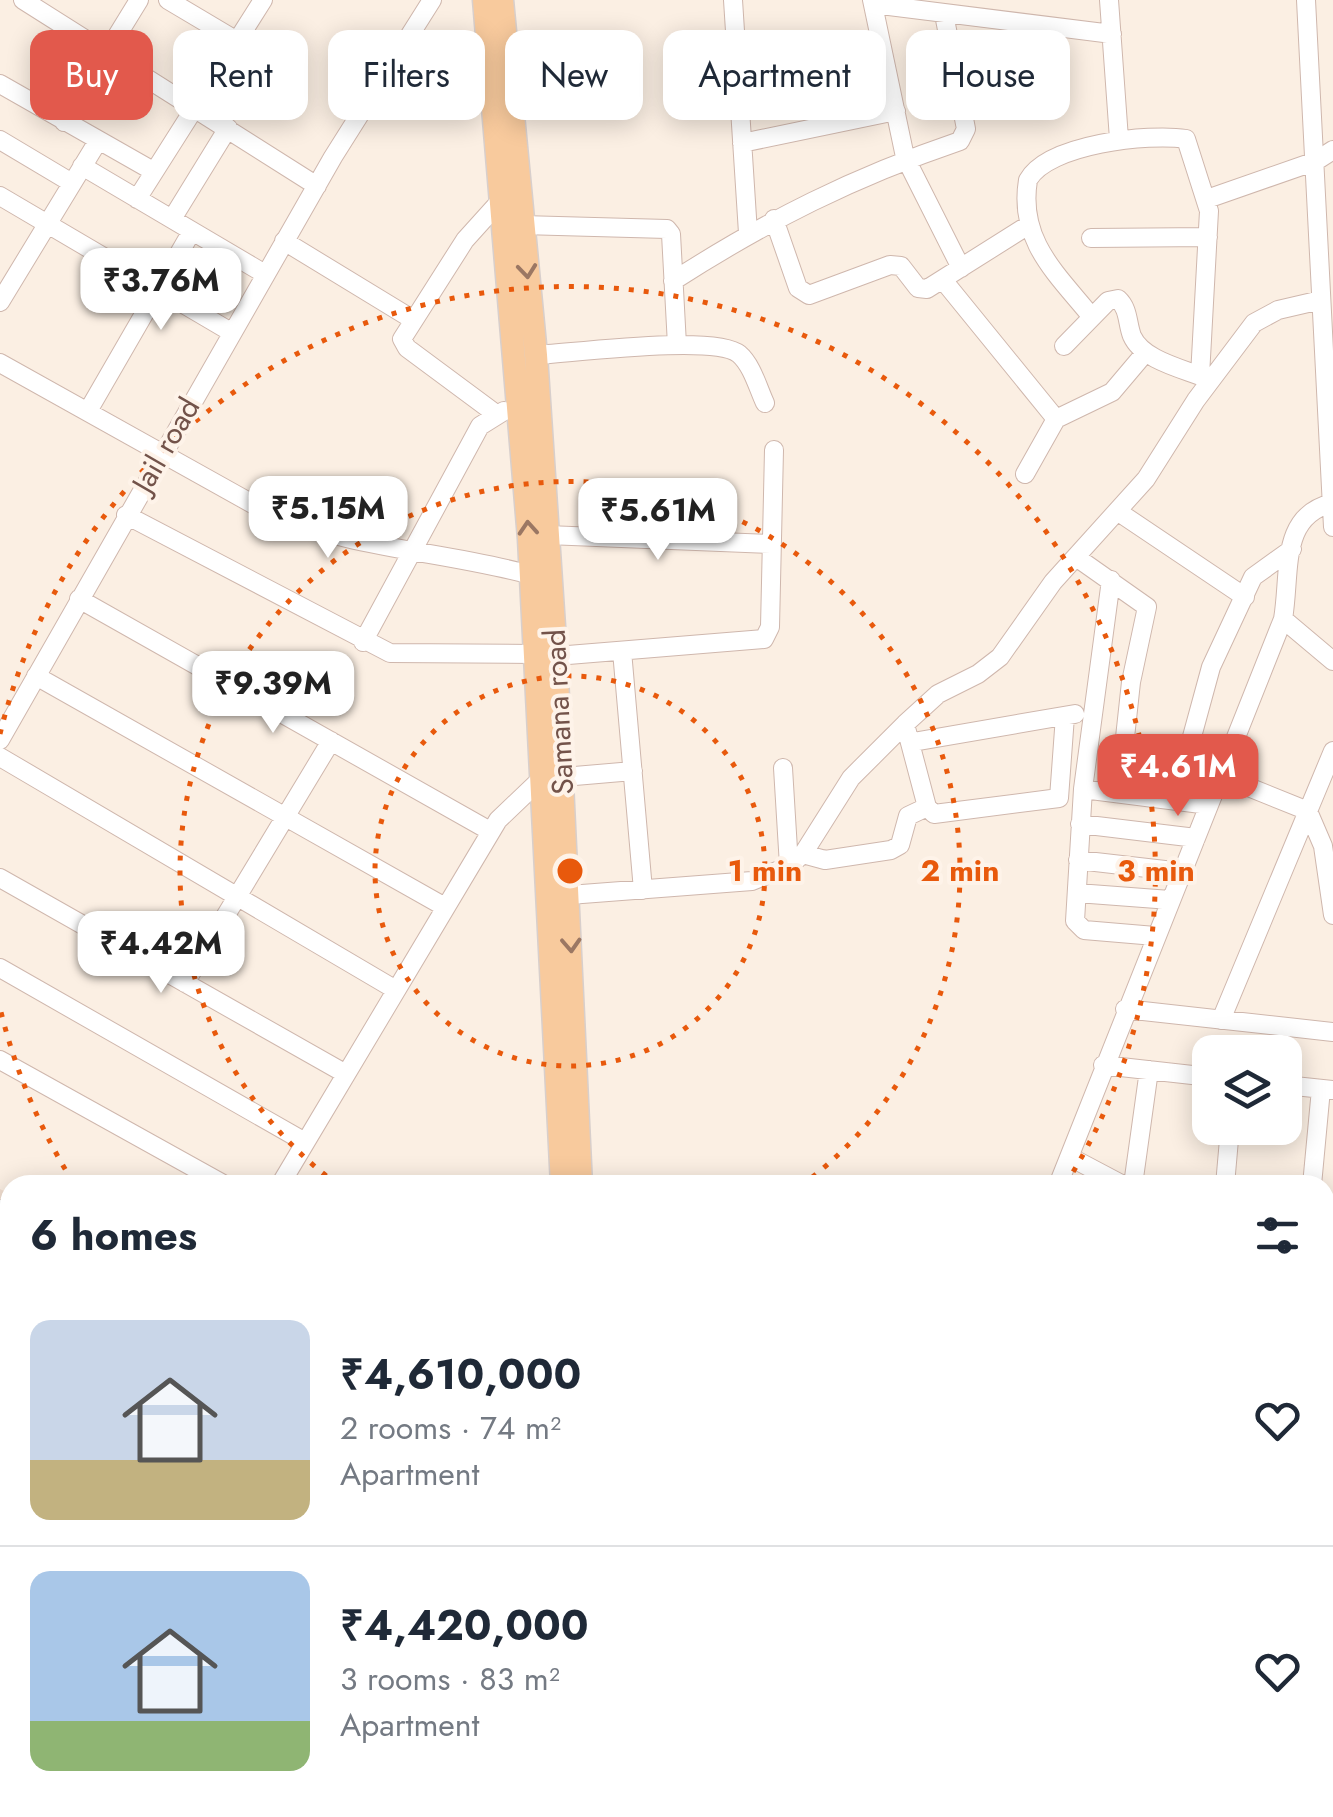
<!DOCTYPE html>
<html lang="en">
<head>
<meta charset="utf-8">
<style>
  :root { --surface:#fff; --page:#f2f2f3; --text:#1f2937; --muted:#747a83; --line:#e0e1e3; --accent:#e2594c }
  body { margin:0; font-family:Jost,sans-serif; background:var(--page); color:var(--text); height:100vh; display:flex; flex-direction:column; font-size:38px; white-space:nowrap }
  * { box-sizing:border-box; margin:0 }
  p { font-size:32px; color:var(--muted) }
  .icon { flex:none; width:55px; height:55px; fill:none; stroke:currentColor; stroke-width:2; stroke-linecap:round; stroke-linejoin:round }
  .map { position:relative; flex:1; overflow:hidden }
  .side { position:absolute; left:0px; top:1175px; width:1335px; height:642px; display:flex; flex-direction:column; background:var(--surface); border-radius:30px 30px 0 0; box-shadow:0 5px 25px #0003 }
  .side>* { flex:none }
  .banner { position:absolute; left:30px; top:30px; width:1275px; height:90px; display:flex; gap:20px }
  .tools { position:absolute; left:1192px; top:1035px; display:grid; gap:20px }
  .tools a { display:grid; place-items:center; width:110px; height:110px; border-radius:20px; background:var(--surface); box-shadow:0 5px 25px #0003; font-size:50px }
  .price { position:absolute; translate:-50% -85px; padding:0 22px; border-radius:20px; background:#fff; color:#222; font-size:32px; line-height:65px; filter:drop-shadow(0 2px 5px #0008) }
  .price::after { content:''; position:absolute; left:50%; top:60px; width:30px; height:22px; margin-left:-15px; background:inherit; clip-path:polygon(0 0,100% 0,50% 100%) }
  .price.active { background:var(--accent); color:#fff }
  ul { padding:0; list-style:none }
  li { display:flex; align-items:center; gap:30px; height:250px; padding:0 30px }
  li+li { border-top:2px solid var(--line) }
  li span { display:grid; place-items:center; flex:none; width:280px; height:200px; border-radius:20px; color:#555 }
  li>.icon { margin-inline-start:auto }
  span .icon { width:120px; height:120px; fill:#fffc; stroke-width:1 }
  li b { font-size:42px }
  h2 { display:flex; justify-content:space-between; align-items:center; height:120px; padding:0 30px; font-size:42px }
  .pill { padding:0 35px; border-radius:20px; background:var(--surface); box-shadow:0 5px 25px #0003; font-size:35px; line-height:90px }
  .pill.active { background:var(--accent); color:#fff }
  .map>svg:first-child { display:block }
  .residential { fill:#f3e0d2 }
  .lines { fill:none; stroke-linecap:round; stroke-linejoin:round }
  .minor-casing { stroke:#cfb7ad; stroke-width:20 }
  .major-casing { stroke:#d8cfcc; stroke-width:25 }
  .minor { stroke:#fff; stroke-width:18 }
  .major { stroke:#f8ca9d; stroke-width:22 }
  .oneway { stroke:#9b7763 }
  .ring { fill:none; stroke:#e8590c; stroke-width:5; stroke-dasharray:5 10 }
  .labels { text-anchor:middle; stroke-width:8; stroke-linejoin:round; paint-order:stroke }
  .street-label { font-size:30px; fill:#73534a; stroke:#fef3e9 }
  .centre { fill:#e8590c; stroke:#fef3e9; stroke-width:5 }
  .ring-label { font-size:30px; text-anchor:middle; font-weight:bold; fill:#e8590c; stroke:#fef3e9; stroke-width:8; stroke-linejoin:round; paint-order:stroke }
</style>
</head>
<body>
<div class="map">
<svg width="1333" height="1817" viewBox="0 0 1333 1817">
  <rect width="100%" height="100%" fill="#fbefe3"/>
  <path class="residential" d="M 0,1189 L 10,1194 L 10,1808 L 436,1808 L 434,1817 L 0,1817 Z"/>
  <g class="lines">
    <defs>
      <path id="minor" d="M 23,0 L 317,186
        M 168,0 L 237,41
        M 733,0 L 748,233
        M 872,0 L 905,157 L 961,268
        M 1109,0 L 1119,139
        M 1306,0 L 1333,527
        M 873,4 L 1112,34
        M 0,84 L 153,171
        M 64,122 L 139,0
        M 0,140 L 72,183
        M 742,143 L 896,111
        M 82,166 L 265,274
        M 0,196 L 231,332
        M 137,199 L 263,0
        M 1207,199 L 1316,161 L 1333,150
        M 172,219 L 228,128
        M 774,219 L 798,288 L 809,295 L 890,265 L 901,266 L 918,288 L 927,289 L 1027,226
        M 522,225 L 667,229 L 671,234 L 677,345
        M 1091,238 L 1208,237
        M 284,241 L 412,319
        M 943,280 L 1056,419
        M 673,281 C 768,220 854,177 960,141 L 966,129 L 944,14
        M 0,302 L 98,141
        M 1091,316 C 1056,273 1018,240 1028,180 C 1048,144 1149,133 1186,139 L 1209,211 L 1200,376
        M 1064,346 L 1108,301 L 1118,299 C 1129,309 1127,323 1132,336 C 1143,361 1185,369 1208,379
        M 536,355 C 572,353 715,334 739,354 C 752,365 758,388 765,403
        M 0,363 L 267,512 C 351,549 442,551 531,575
        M 88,411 L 192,231
        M 496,414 L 407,348 L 402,339 L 465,240 L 502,199
        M 1025,474 L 1056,419 L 1112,392 L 1145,353
        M 1117,511 L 1245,597
        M 126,515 L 390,653 L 535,654
        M 547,535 L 771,544
        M 1076,557 L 1147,607 L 1131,682 L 1119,793
        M 1111,580 L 1083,789 L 1075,921 L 1084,930 L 1155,936
        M 79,599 L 490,831
        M 1283,619 L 1333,661
        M 363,642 L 480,426 L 504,411
        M 622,651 L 643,890
        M 556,656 L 764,639 L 770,627 L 774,450
        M 36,676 L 445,907
        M 905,724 L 927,807 L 934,814 L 1059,798 L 1065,716
        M 0,740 L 333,157 L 432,0
        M 913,742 L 1075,714
        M 0,757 L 396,990
        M 783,768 L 789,866
        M 1221,776 L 1308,811 L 1323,846 L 1333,915
        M 563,777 L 633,771
        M 1083,789 L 1209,805
        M 1175,799 L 1211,667 L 1253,577 L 1292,549
        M 1080,824 L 1196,838
        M 803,854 L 825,860 L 891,850 L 900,845 L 908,816 L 927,807
        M 1078,860 L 1182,872
        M 0,878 L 346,1074
        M 1077,893 L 1170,900
        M 569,895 L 752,881 L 789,866 L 803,854 L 851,778 L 905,724 L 938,694 L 978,674 L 1000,657 L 1053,582 L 1146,479 L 1196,400 L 1254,323 L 1278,310 L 1321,300
        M 0,968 L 305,1142
        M 185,983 L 331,741
        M 1125,1009 L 1333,1032
        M 1221,1020 L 1333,751
        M 0,1060 L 225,1185
        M 1103,1065 L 1210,1077
        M 1285,1085 L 1333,1090
        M 1070,1157 L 1123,1185
        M 280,1185 L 498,820 L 541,779
        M 1058,1185 L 1283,619 C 1291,573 1279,515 1333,503
        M 1133,1185 L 1149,1070
        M 1225,1185 L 1230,1128
        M 1312,1185 L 1321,1089
        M 0,1209 L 10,1214
        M 1325,1287 L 1333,1291
        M 1325,1542 L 1333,1511
        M 1325,1598 L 1333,1600
        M 1309,1808 L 1333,1809
        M 533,1817 L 545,1808
        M 1256,1817 L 1258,1808"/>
      <path id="major" d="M 484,0 L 529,539 L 562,1185
        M 502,0 L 536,355 L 556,656 L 581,1185
        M 494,1817 L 498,1808
        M 515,1817 L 519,1808"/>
    </defs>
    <use href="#minor" class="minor-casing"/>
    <use href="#major" class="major-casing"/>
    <use href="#minor" class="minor"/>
    <use href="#major" class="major"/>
  </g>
  <defs><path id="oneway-chevron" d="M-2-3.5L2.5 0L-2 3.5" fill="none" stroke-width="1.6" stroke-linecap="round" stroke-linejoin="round" transform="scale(2.5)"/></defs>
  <g class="oneway">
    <use href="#oneway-chevron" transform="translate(527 271) rotate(84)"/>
    <use href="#oneway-chevron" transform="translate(528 528) rotate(-94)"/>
    <use href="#oneway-chevron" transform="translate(571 945) rotate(87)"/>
  </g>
  <g class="ring">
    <circle cx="570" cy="871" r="195"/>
    <path d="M338 1185A390 390 0 1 1 802 1185"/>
    <path d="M73 1182A586 586 0 0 1 0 1008M0 734A586 586 0 1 1 1067 1182"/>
  </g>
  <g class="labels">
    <g class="street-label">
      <text transform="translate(166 445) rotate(-60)" y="10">Jail road</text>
      <text transform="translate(559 712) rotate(-93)" y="10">Samana road</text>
    </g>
  </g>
  <circle cx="570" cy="871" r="15" class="centre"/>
  <g class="ring-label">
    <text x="765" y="881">1 min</text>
    <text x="960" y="881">2 min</text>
    <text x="1156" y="881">3 min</text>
  </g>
</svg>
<div class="tools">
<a><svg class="icon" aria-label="layers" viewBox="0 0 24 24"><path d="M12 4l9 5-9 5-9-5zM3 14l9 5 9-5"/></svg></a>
</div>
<b class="price" style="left:161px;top:333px">₹3.76M</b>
<b class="price" style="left:328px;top:561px">₹5.15M</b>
<b class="price" style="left:658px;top:563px">₹5.61M</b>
<b class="price" style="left:273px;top:736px">₹9.39M</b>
<b class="price active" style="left:1178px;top:819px">₹4.61M</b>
<b class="price" style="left:161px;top:996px">₹4.42M</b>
<div class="banner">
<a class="pill active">Buy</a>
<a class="pill">Rent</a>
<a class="pill">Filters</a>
<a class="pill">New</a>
<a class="pill">Apartment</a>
<a class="pill">House</a>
</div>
<section class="side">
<h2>6 homes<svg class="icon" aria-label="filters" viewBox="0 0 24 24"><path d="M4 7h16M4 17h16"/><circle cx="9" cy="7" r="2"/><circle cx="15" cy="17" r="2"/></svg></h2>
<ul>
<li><span style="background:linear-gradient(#c9d6e8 70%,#c2b280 0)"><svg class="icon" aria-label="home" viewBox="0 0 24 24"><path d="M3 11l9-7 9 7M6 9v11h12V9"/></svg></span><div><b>₹4,610,000</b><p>2 rooms · 74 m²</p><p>Apartment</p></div><svg class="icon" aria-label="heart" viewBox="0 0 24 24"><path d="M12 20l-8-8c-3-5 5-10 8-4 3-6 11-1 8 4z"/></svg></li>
<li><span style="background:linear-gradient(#a9c7e8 75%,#8fb573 0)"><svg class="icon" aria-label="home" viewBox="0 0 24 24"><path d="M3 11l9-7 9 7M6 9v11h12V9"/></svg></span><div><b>₹4,420,000</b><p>3 rooms · 83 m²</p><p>Apartment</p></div><svg class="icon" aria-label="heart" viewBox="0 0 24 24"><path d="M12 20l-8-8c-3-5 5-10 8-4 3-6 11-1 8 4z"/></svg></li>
</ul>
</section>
</div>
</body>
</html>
